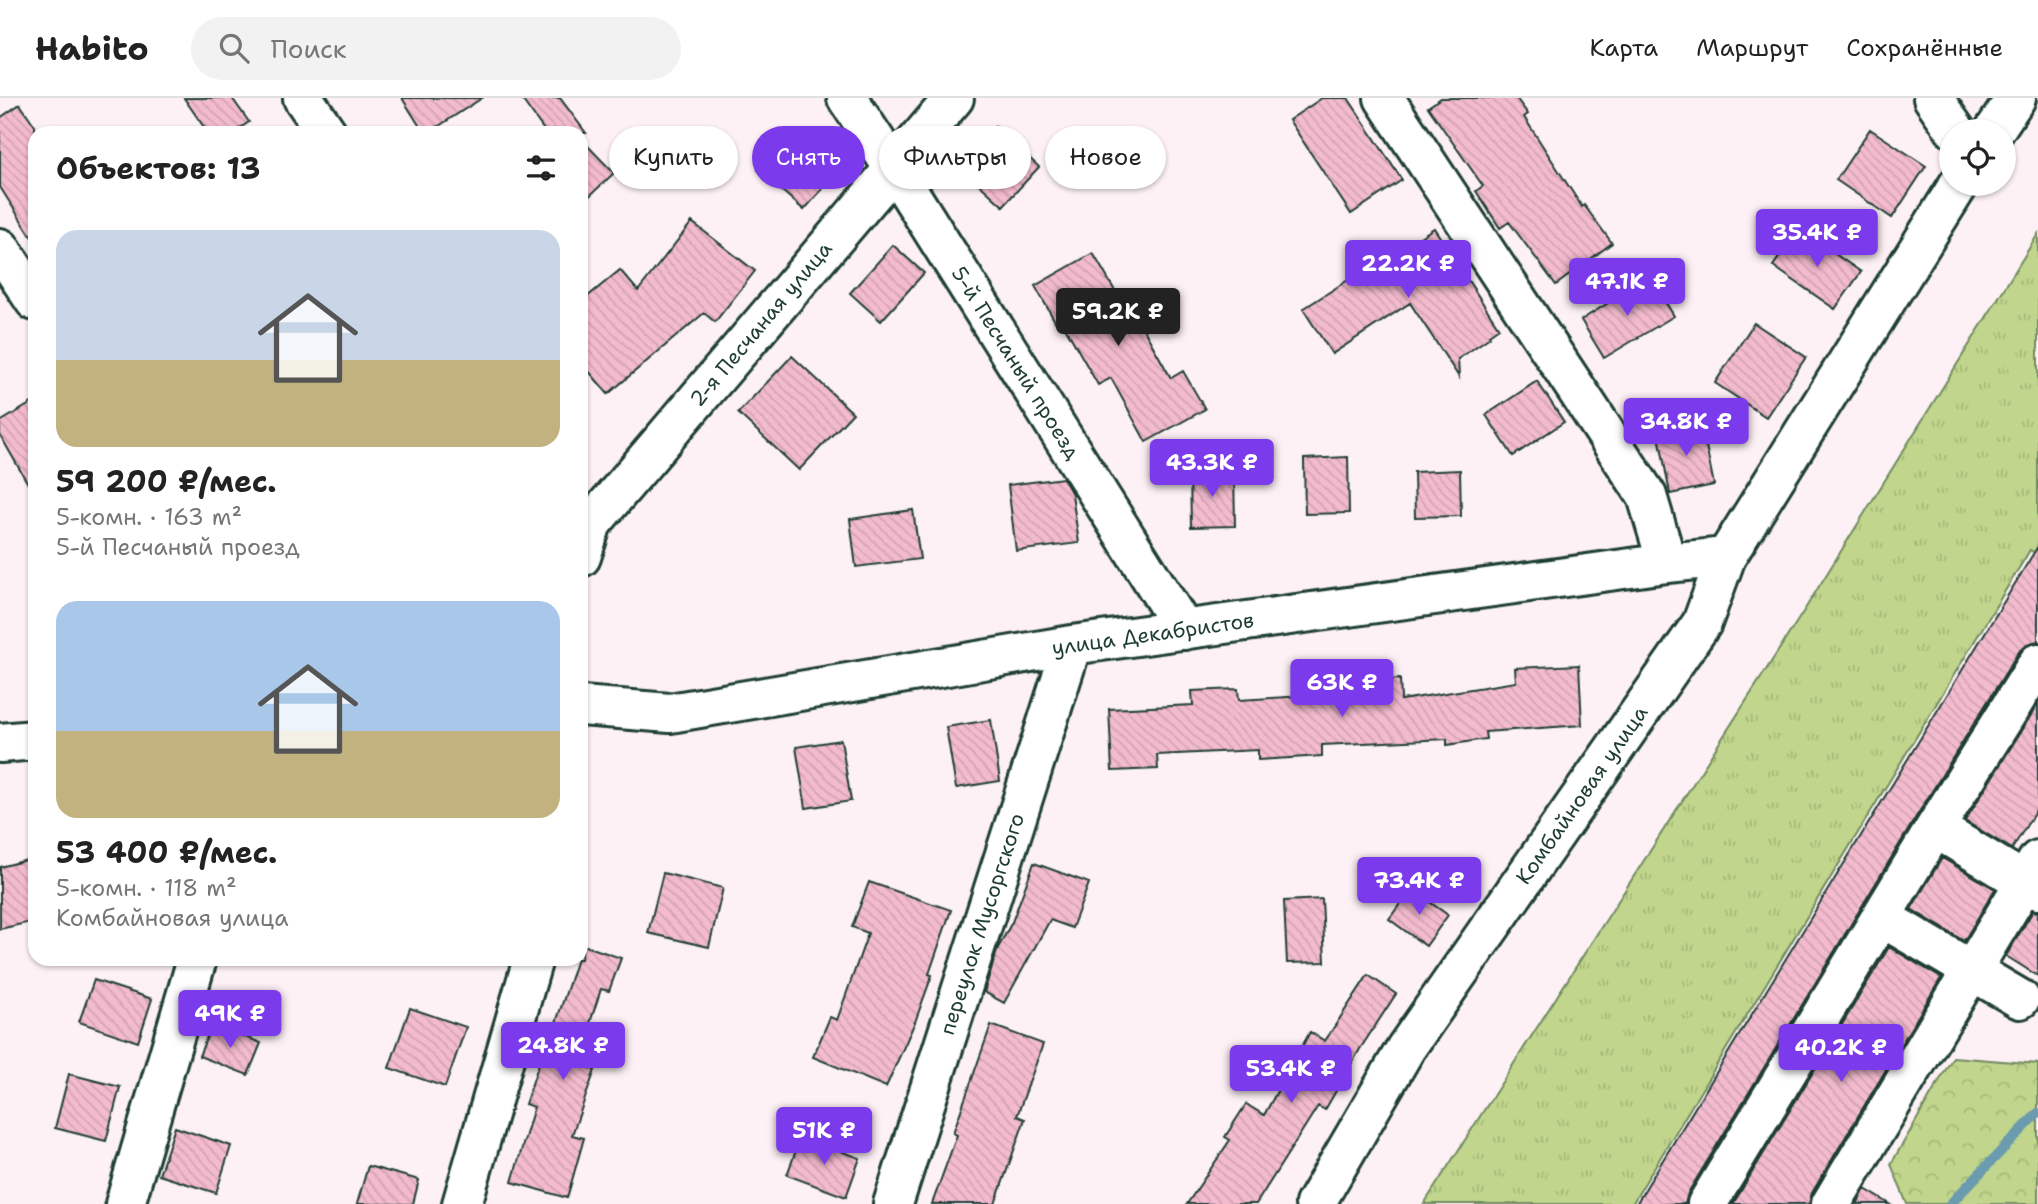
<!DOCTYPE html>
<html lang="ru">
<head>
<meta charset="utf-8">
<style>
  :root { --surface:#fff; --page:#f2f2f2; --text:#222; --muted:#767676; --line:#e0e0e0; --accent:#7c3aed }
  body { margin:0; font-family:"Shantell Sans",sans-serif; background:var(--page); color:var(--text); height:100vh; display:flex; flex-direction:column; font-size:26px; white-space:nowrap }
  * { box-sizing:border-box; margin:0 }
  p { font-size:23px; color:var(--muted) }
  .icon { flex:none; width:38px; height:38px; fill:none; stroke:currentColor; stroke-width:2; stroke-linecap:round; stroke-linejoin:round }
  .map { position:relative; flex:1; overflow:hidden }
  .panel { position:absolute; left:28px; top:28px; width:560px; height:840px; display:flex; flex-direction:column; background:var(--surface); border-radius:21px; box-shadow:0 2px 5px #0004 }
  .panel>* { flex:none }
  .guide { position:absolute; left:609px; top:28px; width:665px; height:63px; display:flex; gap:14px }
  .buttons { position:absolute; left:1939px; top:21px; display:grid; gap:14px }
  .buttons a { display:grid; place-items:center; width:77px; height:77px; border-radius:50%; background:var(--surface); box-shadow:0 2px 5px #0004; font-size:35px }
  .price { position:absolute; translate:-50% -60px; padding:0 16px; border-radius:7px; background:var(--accent); color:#fff; font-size:23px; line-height:46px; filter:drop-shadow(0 2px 4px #0008) }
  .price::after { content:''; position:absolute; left:50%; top:42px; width:21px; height:16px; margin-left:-10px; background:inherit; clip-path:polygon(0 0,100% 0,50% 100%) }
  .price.current { background:#222; color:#fff }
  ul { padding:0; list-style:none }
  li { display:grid; align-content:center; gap:14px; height:371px; padding:0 28px }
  li span { display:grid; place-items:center; height:217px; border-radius:21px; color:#555 }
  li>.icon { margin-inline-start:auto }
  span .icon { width:126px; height:126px; fill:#fffc; stroke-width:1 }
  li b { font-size:30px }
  h2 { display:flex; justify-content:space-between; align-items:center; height:84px; padding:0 28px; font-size:30px }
  .pill { padding:0 24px; border-radius:32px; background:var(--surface); box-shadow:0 2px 5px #0004; font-size:24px; line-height:63px }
  .pill.current { background:var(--accent); color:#fff }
  header { display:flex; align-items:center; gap:42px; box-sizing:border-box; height:98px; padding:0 35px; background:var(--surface); border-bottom:2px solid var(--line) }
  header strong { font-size:33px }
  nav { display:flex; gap:38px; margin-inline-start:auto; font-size:24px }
  .search { width:490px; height:63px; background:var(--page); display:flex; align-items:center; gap:18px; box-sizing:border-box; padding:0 24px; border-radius:38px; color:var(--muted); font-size:26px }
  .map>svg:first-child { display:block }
  .grass { fill:url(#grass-tufts); stroke:#708a60; stroke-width:2 }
  .forest { fill:url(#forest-crowns); stroke:#708a60; stroke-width:2 }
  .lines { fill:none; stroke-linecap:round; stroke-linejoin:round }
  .stream { stroke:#6b9bae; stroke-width:10 }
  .building { fill:url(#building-back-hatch); stroke:#1f3d34; stroke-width:2 }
  .minor-casing { stroke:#1f3d34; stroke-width:44 }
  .minor { stroke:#fff; stroke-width:38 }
  .labels { text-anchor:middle; stroke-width:5; stroke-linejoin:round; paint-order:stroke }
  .street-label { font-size:21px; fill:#1f3d34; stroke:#fff }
</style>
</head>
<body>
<header>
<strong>Habito</strong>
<div class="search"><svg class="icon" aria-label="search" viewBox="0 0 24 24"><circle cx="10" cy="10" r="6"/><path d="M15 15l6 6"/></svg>Поиск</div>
<nav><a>Карта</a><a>Маршрут</a><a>Сохранённые</a></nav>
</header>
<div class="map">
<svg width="2038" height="1106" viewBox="0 0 2038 1106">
  <defs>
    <pattern id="grass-tufts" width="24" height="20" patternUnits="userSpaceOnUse" patternTransform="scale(1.75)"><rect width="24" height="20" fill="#c1d68c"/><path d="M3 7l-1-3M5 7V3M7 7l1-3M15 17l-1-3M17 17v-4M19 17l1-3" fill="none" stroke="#a5b979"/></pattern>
    <pattern id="forest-crowns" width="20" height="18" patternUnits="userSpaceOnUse" patternTransform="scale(1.75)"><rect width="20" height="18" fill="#c1d68c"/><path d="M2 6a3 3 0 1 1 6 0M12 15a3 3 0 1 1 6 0" fill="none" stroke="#a5b979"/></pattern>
    <pattern id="building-back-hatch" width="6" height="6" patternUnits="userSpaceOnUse" patternTransform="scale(1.75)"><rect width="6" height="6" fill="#f4bbcf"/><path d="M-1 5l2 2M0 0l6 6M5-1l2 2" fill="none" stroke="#d1a2b2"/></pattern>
  </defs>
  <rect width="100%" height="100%" fill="#fdf1f5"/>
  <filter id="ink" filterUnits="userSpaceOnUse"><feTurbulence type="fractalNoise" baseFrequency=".0143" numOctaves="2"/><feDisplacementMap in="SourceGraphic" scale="14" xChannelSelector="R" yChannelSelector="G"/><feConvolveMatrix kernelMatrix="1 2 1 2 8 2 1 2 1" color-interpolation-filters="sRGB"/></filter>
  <g filter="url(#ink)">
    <path class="grass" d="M 2038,136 L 2038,457 L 2030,452 L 1632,1106 L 1424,1106 L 1805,511 Z"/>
    <path class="forest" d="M 1953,959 L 2038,966 L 2038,1106 L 1907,1106 L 1891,1066 Z"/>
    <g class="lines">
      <path class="stream" d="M 1950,1106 L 2038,1015"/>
    </g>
    <path class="building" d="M 184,0 L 232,0 L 249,24 L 233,35 L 208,35 Z
      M 402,0 L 482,0 L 428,35 L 424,35 Z
      M 521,0 L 560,0 L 586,35 L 546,35 Z
      M 1322,0 L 1348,0 L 1402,82 L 1351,116 L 1289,22 Z
      M 1441,0 L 1516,0 L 1528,16 L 1524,19 L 1582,109 L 1584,107 L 1612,145 L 1556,187 L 1509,124 L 1500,130 L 1476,93 L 1483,88 L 1428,9 Z
      M 20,6 L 35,28 L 35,144 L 0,89 L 0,20 Z
      M 995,28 L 1039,69 L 1003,108 L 959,68 Z
      M 1870,31 L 1926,68 L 1892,120 L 1836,82 Z
      M 793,32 L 839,72 L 804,112 L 758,72 Z
      M 581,41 L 614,75 L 581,106 Z
      M 692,124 L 755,173 L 715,224 L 704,215 L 608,296 L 581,264 L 581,204 L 620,172 L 638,193 Z
      M 1434,130 L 1499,230 L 1489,237 L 1490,239 L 1458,261 L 1459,279 L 1410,205 L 1332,256 L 1303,211 L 1365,171 L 1367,174 Z
      M 1799,131 L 1861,174 L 1835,211 L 1773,168 Z
      M 893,147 L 924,175 L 881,223 L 850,195 Z
      M 1093,155 L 1130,219 L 1135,216 L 1171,280 L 1183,273 L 1205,311 L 1146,344 L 1111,280 L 1098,287 L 1061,222 L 1056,225 L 1035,188 Z
      M 1650,179 L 1674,218 L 1604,260 L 1581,222 Z
      M 1754,225 L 1806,259 L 1766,319 L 1715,285 Z
      M 792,258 L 853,315 L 799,372 L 738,315 Z
      M 1537,283 L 1564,324 L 1513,358 L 1486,317 Z
      M 35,303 L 35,398 L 0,337 L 0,324 Z
      M 1701,323 L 1714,387 L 1670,396 L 1658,332 Z
      M 1348,359 L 1349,415 L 1305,416 L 1304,361 Z
      M 1460,372 L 1461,418 L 1415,419 L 1414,374 Z
      M 1190,373 L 1234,373 L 1235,428 L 1191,429 Z
      M 1063,380 L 1072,396 L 1079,445 L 1016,453 L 1008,387 Z
      M 913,412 L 920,461 L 856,469 L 850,421 Z
      M 2038,448 L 2038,543 L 2027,546 L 2019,553 L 1916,719 L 1688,1095 L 1685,1106 L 1636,1106 Z
      M 1579,567 L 1582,627 L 1485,634 L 1486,641 L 1447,647 L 1447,641 L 1322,647 L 1322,658 L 1258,662 L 1258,652 L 1157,657 L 1158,671 L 1112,673 L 1109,611 L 1193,607 L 1192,593 L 1238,591 L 1239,602 L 1355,595 L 1354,584 L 1400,581 L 1401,602 L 1516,584 L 1515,570 Z
      M 2038,606 L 2038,709 L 2012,751 L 1965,723 Z
      M 991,622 L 1000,683 L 956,690 L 946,629 Z
      M 841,642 L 851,703 L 806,710 L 796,649 Z
      M 1942,760 L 1995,791 L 1964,843 L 1911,811 Z
      M 27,762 L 35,797 L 35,823 L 0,831 L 0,769 Z
      M 1034,765 L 1089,785 L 1072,830 L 1050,822 L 1004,905 L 984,894 L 998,850 L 1012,824 Z
      M 663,775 L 723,790 L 709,849 L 648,835 Z
      M 869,784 L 951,812 L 929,876 L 932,877 L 915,924 L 886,989 L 813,959 L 830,919 L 837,922 L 868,835 L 852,829 Z
      M 1411,791 L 1448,817 L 1426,848 L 1389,821 Z
      M 1322,801 L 1325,864 L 1287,865 L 1284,803 Z
      M 2033,813 L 2038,814 L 2038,878 L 2006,858 Z
      M 583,847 L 621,860 L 609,893 L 601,891 L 577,965 L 595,972 L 572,1037 L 584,1040 L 567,1100 L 512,1084 L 534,1009 L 525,1006 L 543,954 L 546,955 L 577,861 L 581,861 Z
      M 1889,849 L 1941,880 L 1812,1095 L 1809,1106 L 1733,1106 Z
      M 1368,877 L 1396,896 L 1360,951 L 1325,1012 L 1318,1008 L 1256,1106 L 1187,1106 L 1230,1042 L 1225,1039 L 1246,1006 L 1264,1017 L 1310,934 L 1325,943 Z
      M 94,882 L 152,901 L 138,944 L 79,924 Z
      M 410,910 L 466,929 L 445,989 L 389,970 Z
      M 212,926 L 261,945 L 248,977 L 199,958 Z
      M 991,927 L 1043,946 L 1017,1018 L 1025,1021 L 995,1106 L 932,1106 L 957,1037 L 953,1035 Z
      M 69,976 L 120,989 L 106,1043 L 55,1030 Z
      M 175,1029 L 231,1048 L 216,1095 L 159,1077 Z
      M 801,1039 L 860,1060 L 846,1099 L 787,1077 Z
      M 368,1068 L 419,1082 L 413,1106 L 357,1106 Z
      M 1865,1091 L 1890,1106 L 1857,1106 Z"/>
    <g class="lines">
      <defs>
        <path id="minor" d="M 303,0 L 327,35
          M 847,0 L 893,69 L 1184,532
          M 1384,0 L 1647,398 L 1667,465
          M 1933,0 L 1956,33
          M 1994,33 L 2016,0
          M 0,150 L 35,203
          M 581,459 L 592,425 L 954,0
          M 581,608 L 670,615 L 1072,547 L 1667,465 L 1726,459
          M 0,645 L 35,642
          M 1935,730 L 2038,792
          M 1881,819 L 2020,901
          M 125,1106 L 197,861
          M 462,1106 L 533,861
          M 893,1106 L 1072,547
          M 1315,1106 L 1406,950 L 1702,525 L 1726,459 L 1959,86
          M 1707,1106 L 1935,730 L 2038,565
          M 1831,1106 L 2038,762"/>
      </defs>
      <use href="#minor" class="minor-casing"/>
      <use href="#minor" class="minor"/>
    </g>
  </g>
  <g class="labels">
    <g class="street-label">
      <text transform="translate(761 226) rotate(-50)" y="7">2-я Песчаная улица</text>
      <text transform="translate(1016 265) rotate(58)" y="7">5-й Песчаный проезд</text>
      <text transform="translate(1153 536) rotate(-8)" y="7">улица Декабристов</text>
      <text transform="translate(1582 697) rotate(-55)" y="7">Комбайновая улица</text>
      <text transform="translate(982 826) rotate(-72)" y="7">переулок Мусоргского</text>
    </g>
  </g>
</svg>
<div class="buttons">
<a><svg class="icon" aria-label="locate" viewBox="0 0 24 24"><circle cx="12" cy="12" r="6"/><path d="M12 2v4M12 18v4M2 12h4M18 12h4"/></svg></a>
</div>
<b class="price" style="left:1817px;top:171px">35.4K ₽</b>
<b class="price" style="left:1408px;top:202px">22.2K ₽</b>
<b class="price" style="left:1627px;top:220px">47.1K ₽</b>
<b class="price current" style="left:1118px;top:250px">59.2K ₽</b>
<b class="price" style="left:1686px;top:360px">34.8K ₽</b>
<b class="price" style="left:1212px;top:401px">43.3K ₽</b>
<b class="price" style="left:1342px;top:621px">63K ₽</b>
<b class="price" style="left:1419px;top:819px">73.4K ₽</b>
<b class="price" style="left:230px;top:952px">49K ₽</b>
<b class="price" style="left:563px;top:984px">24.8K ₽</b>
<b class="price" style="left:1841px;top:986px">40.2K ₽</b>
<b class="price" style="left:1291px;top:1007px">53.4K ₽</b>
<b class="price" style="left:824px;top:1069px">51K ₽</b>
<div class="guide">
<a class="pill">Купить</a>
<a class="pill current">Снять</a>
<a class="pill">Фильтры</a>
<a class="pill">Новое</a>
</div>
<section class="panel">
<h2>Объектов: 13<svg class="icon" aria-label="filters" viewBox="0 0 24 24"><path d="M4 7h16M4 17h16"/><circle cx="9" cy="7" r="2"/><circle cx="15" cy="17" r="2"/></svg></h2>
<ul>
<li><span style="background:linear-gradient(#c9d6e8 60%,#c2b280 0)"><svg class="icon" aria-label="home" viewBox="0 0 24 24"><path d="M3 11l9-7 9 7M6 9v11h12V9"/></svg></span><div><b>59 200 ₽/мес.</b><p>5-комн. · 163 m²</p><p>5-й Песчаный проезд</p></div></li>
<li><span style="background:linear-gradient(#a9c7e8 60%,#c2b280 0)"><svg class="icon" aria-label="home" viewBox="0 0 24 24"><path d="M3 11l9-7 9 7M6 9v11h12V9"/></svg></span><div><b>53 400 ₽/мес.</b><p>5-комн. · 118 m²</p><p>Комбайновая улица</p></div></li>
</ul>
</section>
</div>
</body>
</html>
